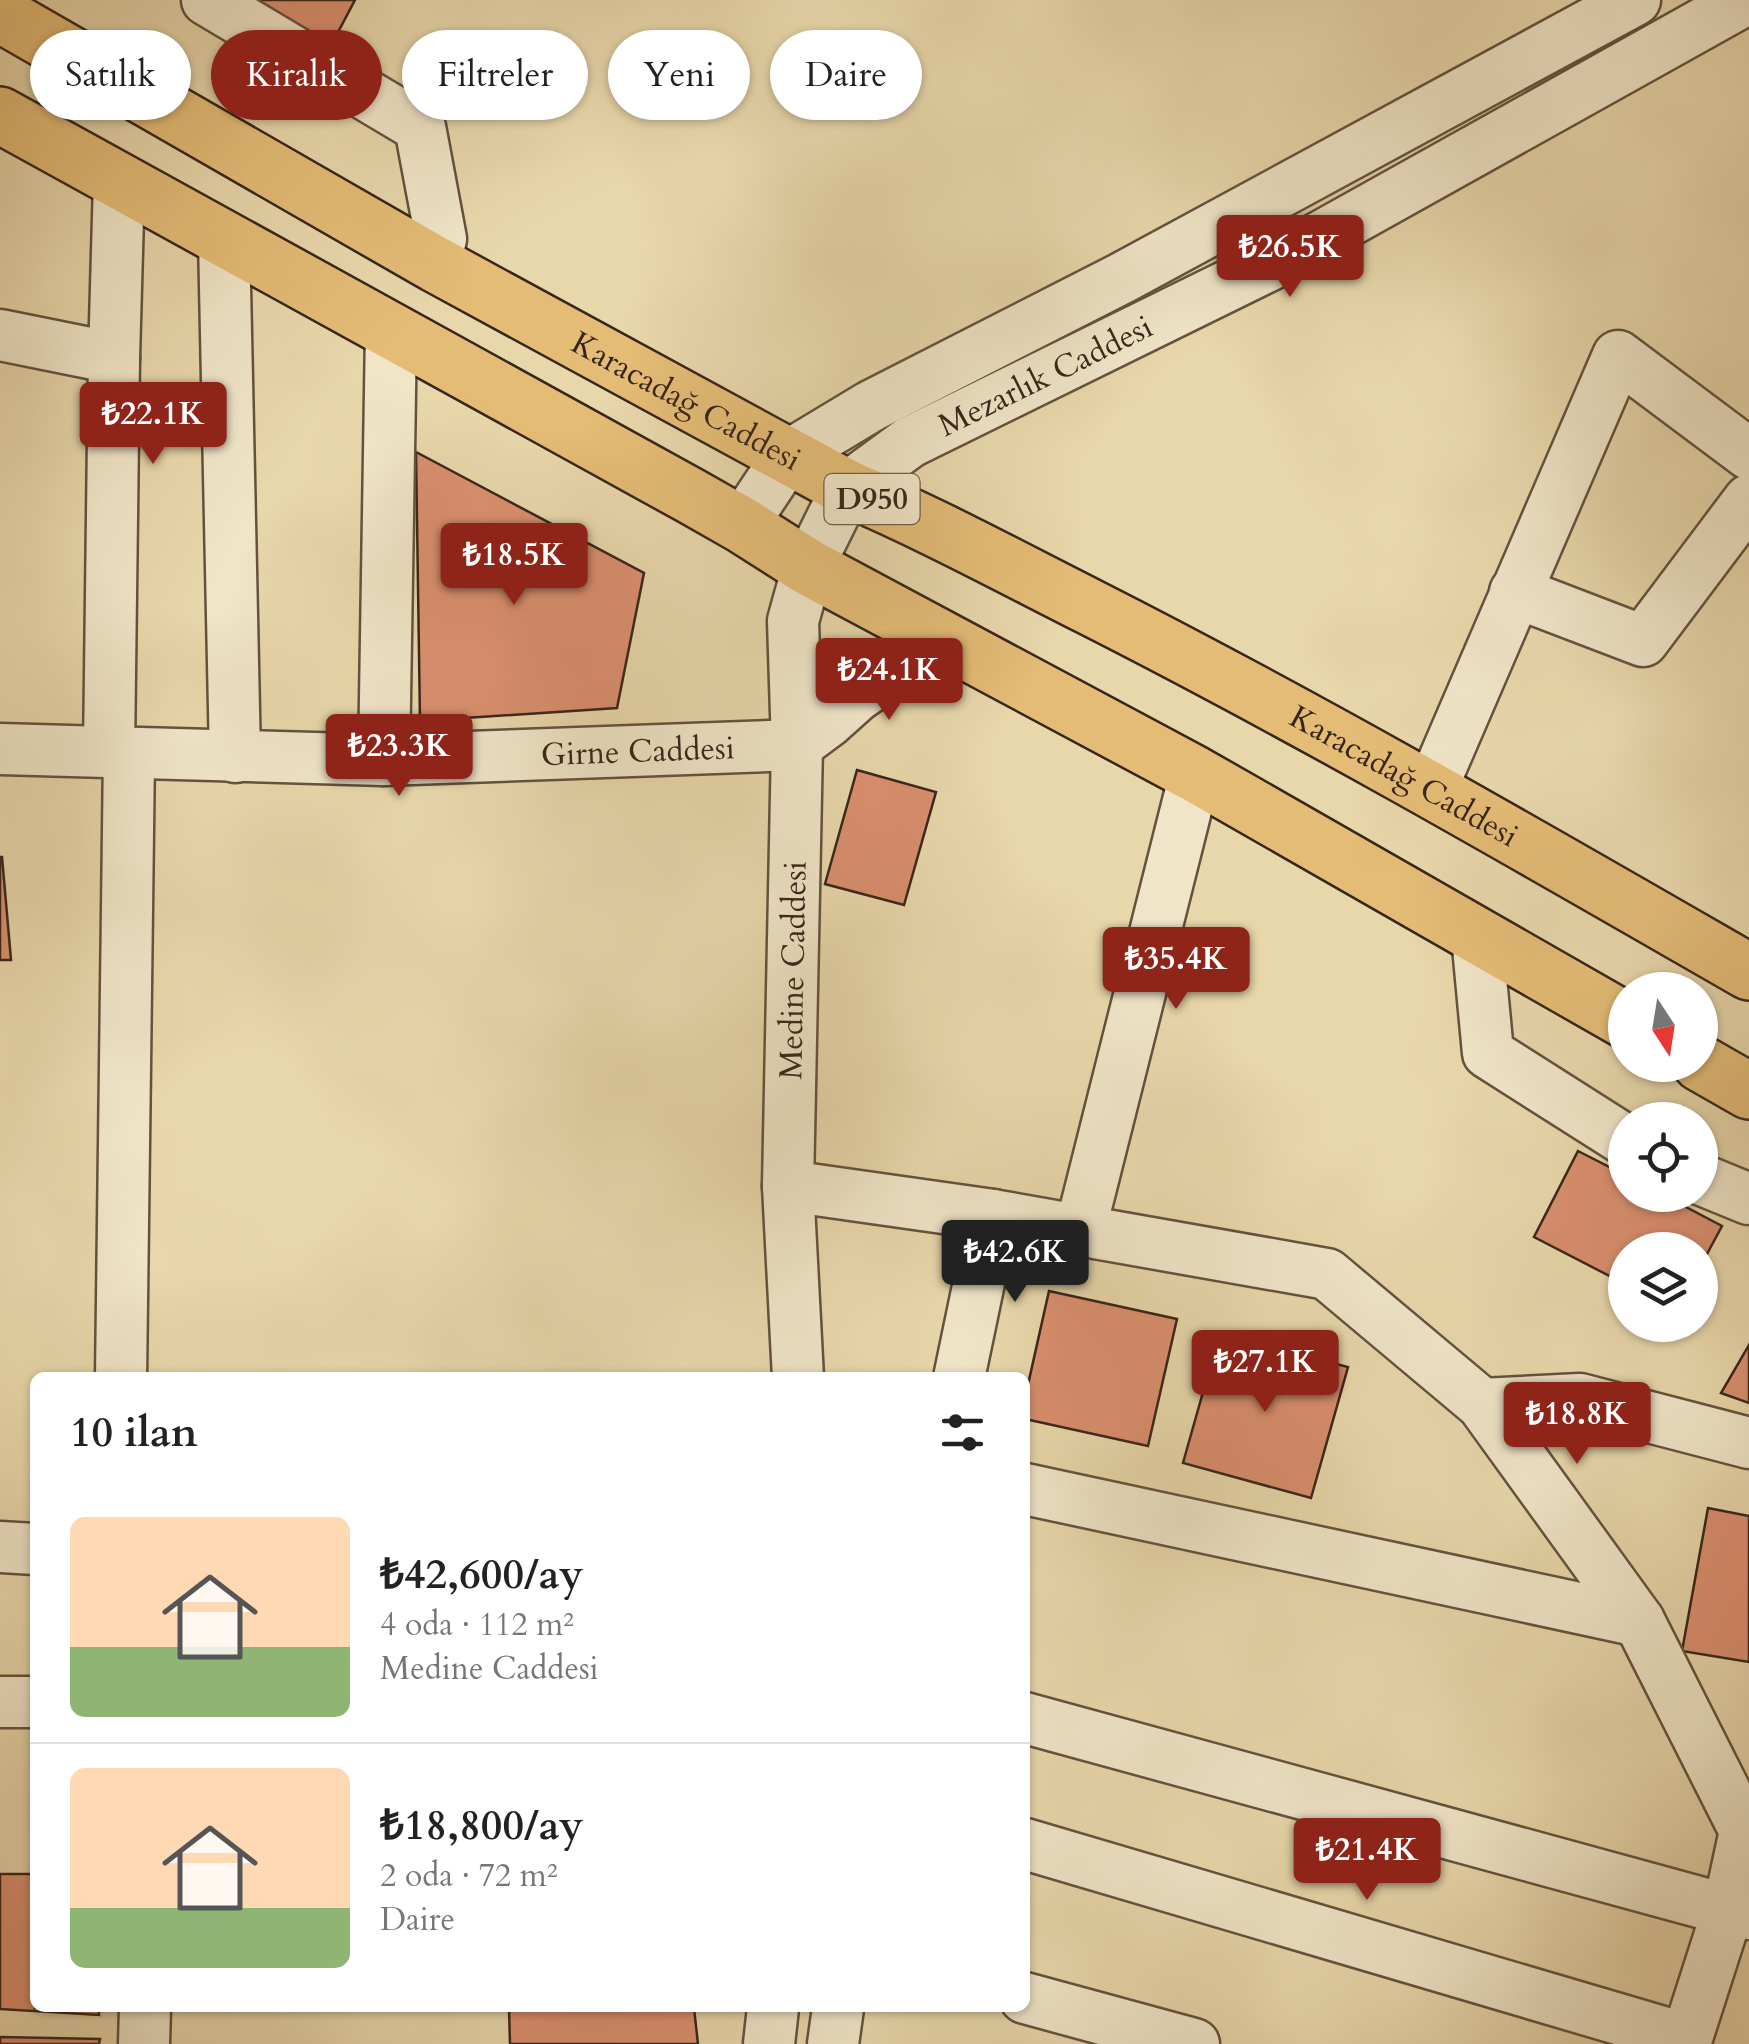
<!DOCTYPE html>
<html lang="tr">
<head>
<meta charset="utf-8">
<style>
  :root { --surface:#fff; --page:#f2f2f2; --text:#222; --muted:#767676; --line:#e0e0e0; --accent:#8f2418 }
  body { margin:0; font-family:Cardo,serif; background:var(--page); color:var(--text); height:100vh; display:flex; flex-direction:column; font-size:38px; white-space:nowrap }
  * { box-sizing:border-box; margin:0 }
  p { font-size:32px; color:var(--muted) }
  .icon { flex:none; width:55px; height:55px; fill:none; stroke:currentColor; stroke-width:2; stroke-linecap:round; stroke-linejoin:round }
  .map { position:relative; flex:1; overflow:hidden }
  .sheet { position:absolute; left:30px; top:1372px; width:1000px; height:640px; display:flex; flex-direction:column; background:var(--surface); border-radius:15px; box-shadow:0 2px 8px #0004 }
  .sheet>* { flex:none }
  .top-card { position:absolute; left:30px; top:30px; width:1000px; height:90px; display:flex; gap:20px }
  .needle { width:65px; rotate:168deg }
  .buttons { position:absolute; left:1608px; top:972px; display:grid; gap:20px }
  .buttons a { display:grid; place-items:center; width:110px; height:110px; border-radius:50%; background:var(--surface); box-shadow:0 2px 8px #0004; font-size:50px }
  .price { position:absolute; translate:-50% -85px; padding:0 22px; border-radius:10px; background:var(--accent); color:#fff; font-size:32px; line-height:65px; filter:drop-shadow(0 2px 5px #0008) }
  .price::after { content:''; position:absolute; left:50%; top:60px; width:30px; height:22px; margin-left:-15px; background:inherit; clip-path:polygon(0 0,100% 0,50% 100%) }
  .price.on { background:#222; color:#fff }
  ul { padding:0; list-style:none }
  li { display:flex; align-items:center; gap:30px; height:250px; padding:0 40px }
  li+li { border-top:2px solid var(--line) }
  li span { display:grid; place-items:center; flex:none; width:280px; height:200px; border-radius:15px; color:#555 }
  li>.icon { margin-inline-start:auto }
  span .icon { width:120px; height:120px; fill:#fffc; stroke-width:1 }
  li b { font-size:42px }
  h2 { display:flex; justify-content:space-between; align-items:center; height:120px; padding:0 40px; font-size:42px }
  .chip { padding:0 35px; border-radius:45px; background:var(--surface); box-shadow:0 2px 8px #0004; font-size:35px; line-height:90px }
  .chip.on { background:var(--accent); color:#fff }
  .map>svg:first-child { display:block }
  .building { fill:#da8f6f; stroke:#38251a; stroke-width:2.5 }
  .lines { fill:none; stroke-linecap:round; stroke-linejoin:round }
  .minor-casing { stroke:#64523e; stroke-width:55 }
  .highway-casing { stroke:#38251a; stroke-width:60 }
  .minor { stroke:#f0e5c8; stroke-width:50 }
  .highway { stroke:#e4bc76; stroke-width:55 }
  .labels { text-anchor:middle; stroke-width:10; stroke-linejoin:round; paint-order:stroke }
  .shield { fill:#f0e5c8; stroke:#6f5f4e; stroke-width:2.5 }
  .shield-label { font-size:30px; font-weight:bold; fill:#38251a }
  .street-label { font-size:32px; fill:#38251a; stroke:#f0e5c8 }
</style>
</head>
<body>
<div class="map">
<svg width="1749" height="2044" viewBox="0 0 1749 2044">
  <rect width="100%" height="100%" fill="#e8d7ab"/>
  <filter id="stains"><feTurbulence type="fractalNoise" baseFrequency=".002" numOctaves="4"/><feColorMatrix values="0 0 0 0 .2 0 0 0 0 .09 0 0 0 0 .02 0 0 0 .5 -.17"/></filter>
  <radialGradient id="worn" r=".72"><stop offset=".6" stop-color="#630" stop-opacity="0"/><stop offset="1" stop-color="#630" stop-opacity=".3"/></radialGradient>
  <path class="building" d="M 240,0 L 355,0 L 327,53 Z
    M 416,452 L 644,573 L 617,708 L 420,721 Z
    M 857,770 L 936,792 L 904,905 L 825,884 Z
    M 0,857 L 2,857 L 11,960 L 0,960 Z
    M 1578,1151 L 1625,1175 L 1625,1195 L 1663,1195 L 1722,1226 L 1700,1267 L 1700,1250 L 1625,1250 L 1625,1284 L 1534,1237 Z
    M 1049,1291 L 1177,1319 L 1148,1446 L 1025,1419 L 1025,1398 Z
    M 1220,1332 L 1348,1367 L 1311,1498 L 1183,1463 Z
    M 1749,1345 L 1749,1403 L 1721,1393 Z
    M 1708,1508 L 1749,1516 L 1749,1662 L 1682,1651 Z
    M 0,1874 L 35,1874 L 35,2008 L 99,2008 L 99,2015 L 0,2009 Z
    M 509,2008 L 694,2008 L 698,2044 L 510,2044 Z
    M 0,2037 L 100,2039 L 99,2044 L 0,2044 Z"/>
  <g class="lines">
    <defs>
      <g id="minor">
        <path d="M 207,0 L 420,127 L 441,239 L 435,264"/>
        <path d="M 224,239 L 235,757"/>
        <path d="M 0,335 L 114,358"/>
        <path d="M 742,525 L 788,456 L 871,406 L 1122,278 L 1635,0"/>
        <path d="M 1515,592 L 1643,641 L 1749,500"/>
        <path d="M 797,745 L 828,722 L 857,696 L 902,665 L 959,649"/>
        <path id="s1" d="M 0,749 L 384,760 L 797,745"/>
        <path d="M 109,752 L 114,358 L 119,181"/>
        <path d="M 384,760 L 391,331"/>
        <path d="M 1431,790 L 1618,356 L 1749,454"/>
        <path d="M 1477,936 L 1488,1053 L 1625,1140"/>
        <path d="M 1700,1179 L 1749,1199"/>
        <path d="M 788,1186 L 993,1215 L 1327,1274 L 1482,1404 L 1639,1621 L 1025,1489"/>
        <path d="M 1080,1231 L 1195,774"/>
        <path d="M 121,1378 L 129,753"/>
        <path id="s2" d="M 798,1378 L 788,1186 L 797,745 L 793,621 L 808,567 L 847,488 L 910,442 L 1270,265 L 1745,0"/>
        <path d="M 959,1378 L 993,1215"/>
        <path d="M 1482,1404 L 1580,1399 L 1749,1443"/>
        <path d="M 0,1547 L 35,1549"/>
        <path d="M 1639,1621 L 1745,1831 L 1728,1910 L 1749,1914"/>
        <path d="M 0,1702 L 35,1702"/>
        <path d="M 1025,1718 L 1728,1910 L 1685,2044"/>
        <path d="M 1025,1844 L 1686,2039"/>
        <path d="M 1025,1998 L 1194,2044"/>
        <path d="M 144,2044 L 145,2008"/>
        <path d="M 769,2044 L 773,2008"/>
        <path d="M 833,2044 L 838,2008"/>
      </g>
      <g id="highway">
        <path id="s3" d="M 0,14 L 435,264 L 847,488 C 929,523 1007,565 1086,605 C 1311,719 1530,846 1749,972"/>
        <path d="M 0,115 L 691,496 L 742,525 L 808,567 L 1195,774 L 1625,1020"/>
        <path d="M 1700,1063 L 1749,1091"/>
      </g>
    </defs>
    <use href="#minor" class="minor-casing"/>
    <use href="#highway" class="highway-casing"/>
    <use href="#minor" class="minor"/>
    <use href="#highway" class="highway"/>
  </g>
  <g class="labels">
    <rect class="shield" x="824.5" y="474" width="95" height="50" rx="8"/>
    <g class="shield-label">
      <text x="872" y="509">D950</text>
    </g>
    <g class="street-label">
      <text dy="11" stroke="none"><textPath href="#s2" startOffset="1130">Mezarlık Caddesi</textPath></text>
      <text dy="11" stroke="none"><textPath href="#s3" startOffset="788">Karacadağ Caddesi</textPath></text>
      <text dy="11" stroke="none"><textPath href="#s1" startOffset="638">Girne Caddesi</textPath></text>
      <text dy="11" stroke="none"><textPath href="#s3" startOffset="1598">Karacadağ Caddesi</textPath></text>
      <text dy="11" stroke="none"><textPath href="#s2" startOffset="408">Medine Caddesi</textPath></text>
    </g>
  </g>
  <rect width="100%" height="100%" filter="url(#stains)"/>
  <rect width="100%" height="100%" fill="url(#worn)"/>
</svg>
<div class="buttons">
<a><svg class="needle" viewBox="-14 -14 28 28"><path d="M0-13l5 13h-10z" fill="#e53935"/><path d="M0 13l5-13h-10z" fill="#767676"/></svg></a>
<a><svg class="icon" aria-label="locate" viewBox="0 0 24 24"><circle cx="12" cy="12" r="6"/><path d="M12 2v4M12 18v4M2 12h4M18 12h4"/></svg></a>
<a><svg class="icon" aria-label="layers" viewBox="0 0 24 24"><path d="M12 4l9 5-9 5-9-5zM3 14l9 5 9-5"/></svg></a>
</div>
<b class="price" style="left:1290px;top:300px">₺26.5K</b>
<b class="price" style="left:153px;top:467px">₺22.1K</b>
<b class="price" style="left:514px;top:608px">₺18.5K</b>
<b class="price" style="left:889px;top:723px">₺24.1K</b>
<b class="price" style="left:399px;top:799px">₺23.3K</b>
<b class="price" style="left:1176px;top:1012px">₺35.4K</b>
<b class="price on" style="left:1015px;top:1305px">₺42.6K</b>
<b class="price" style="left:1265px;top:1415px">₺27.1K</b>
<b class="price" style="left:1577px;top:1467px">₺18.8K</b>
<b class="price" style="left:1367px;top:1903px">₺21.4K</b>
<div class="top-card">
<a class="chip">Satılık</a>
<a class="chip on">Kiralık</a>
<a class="chip">Filtreler</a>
<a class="chip">Yeni</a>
<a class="chip">Daire</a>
</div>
<section class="sheet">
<h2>10 ilan<svg class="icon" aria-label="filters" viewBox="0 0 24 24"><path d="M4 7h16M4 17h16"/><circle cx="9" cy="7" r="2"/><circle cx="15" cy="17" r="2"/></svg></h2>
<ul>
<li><span style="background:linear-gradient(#ffd9b3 65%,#8fb573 0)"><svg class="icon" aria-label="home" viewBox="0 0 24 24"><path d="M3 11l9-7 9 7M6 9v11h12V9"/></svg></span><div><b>₺42,600/ay</b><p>4 oda · 112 m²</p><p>Medine Caddesi</p></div></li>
<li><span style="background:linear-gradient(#ffd9b3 70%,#8fb573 0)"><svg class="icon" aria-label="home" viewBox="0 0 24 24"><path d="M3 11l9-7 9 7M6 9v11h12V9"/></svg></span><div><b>₺18,800/ay</b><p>2 oda · 72 m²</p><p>Daire</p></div></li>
</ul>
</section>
</div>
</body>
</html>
